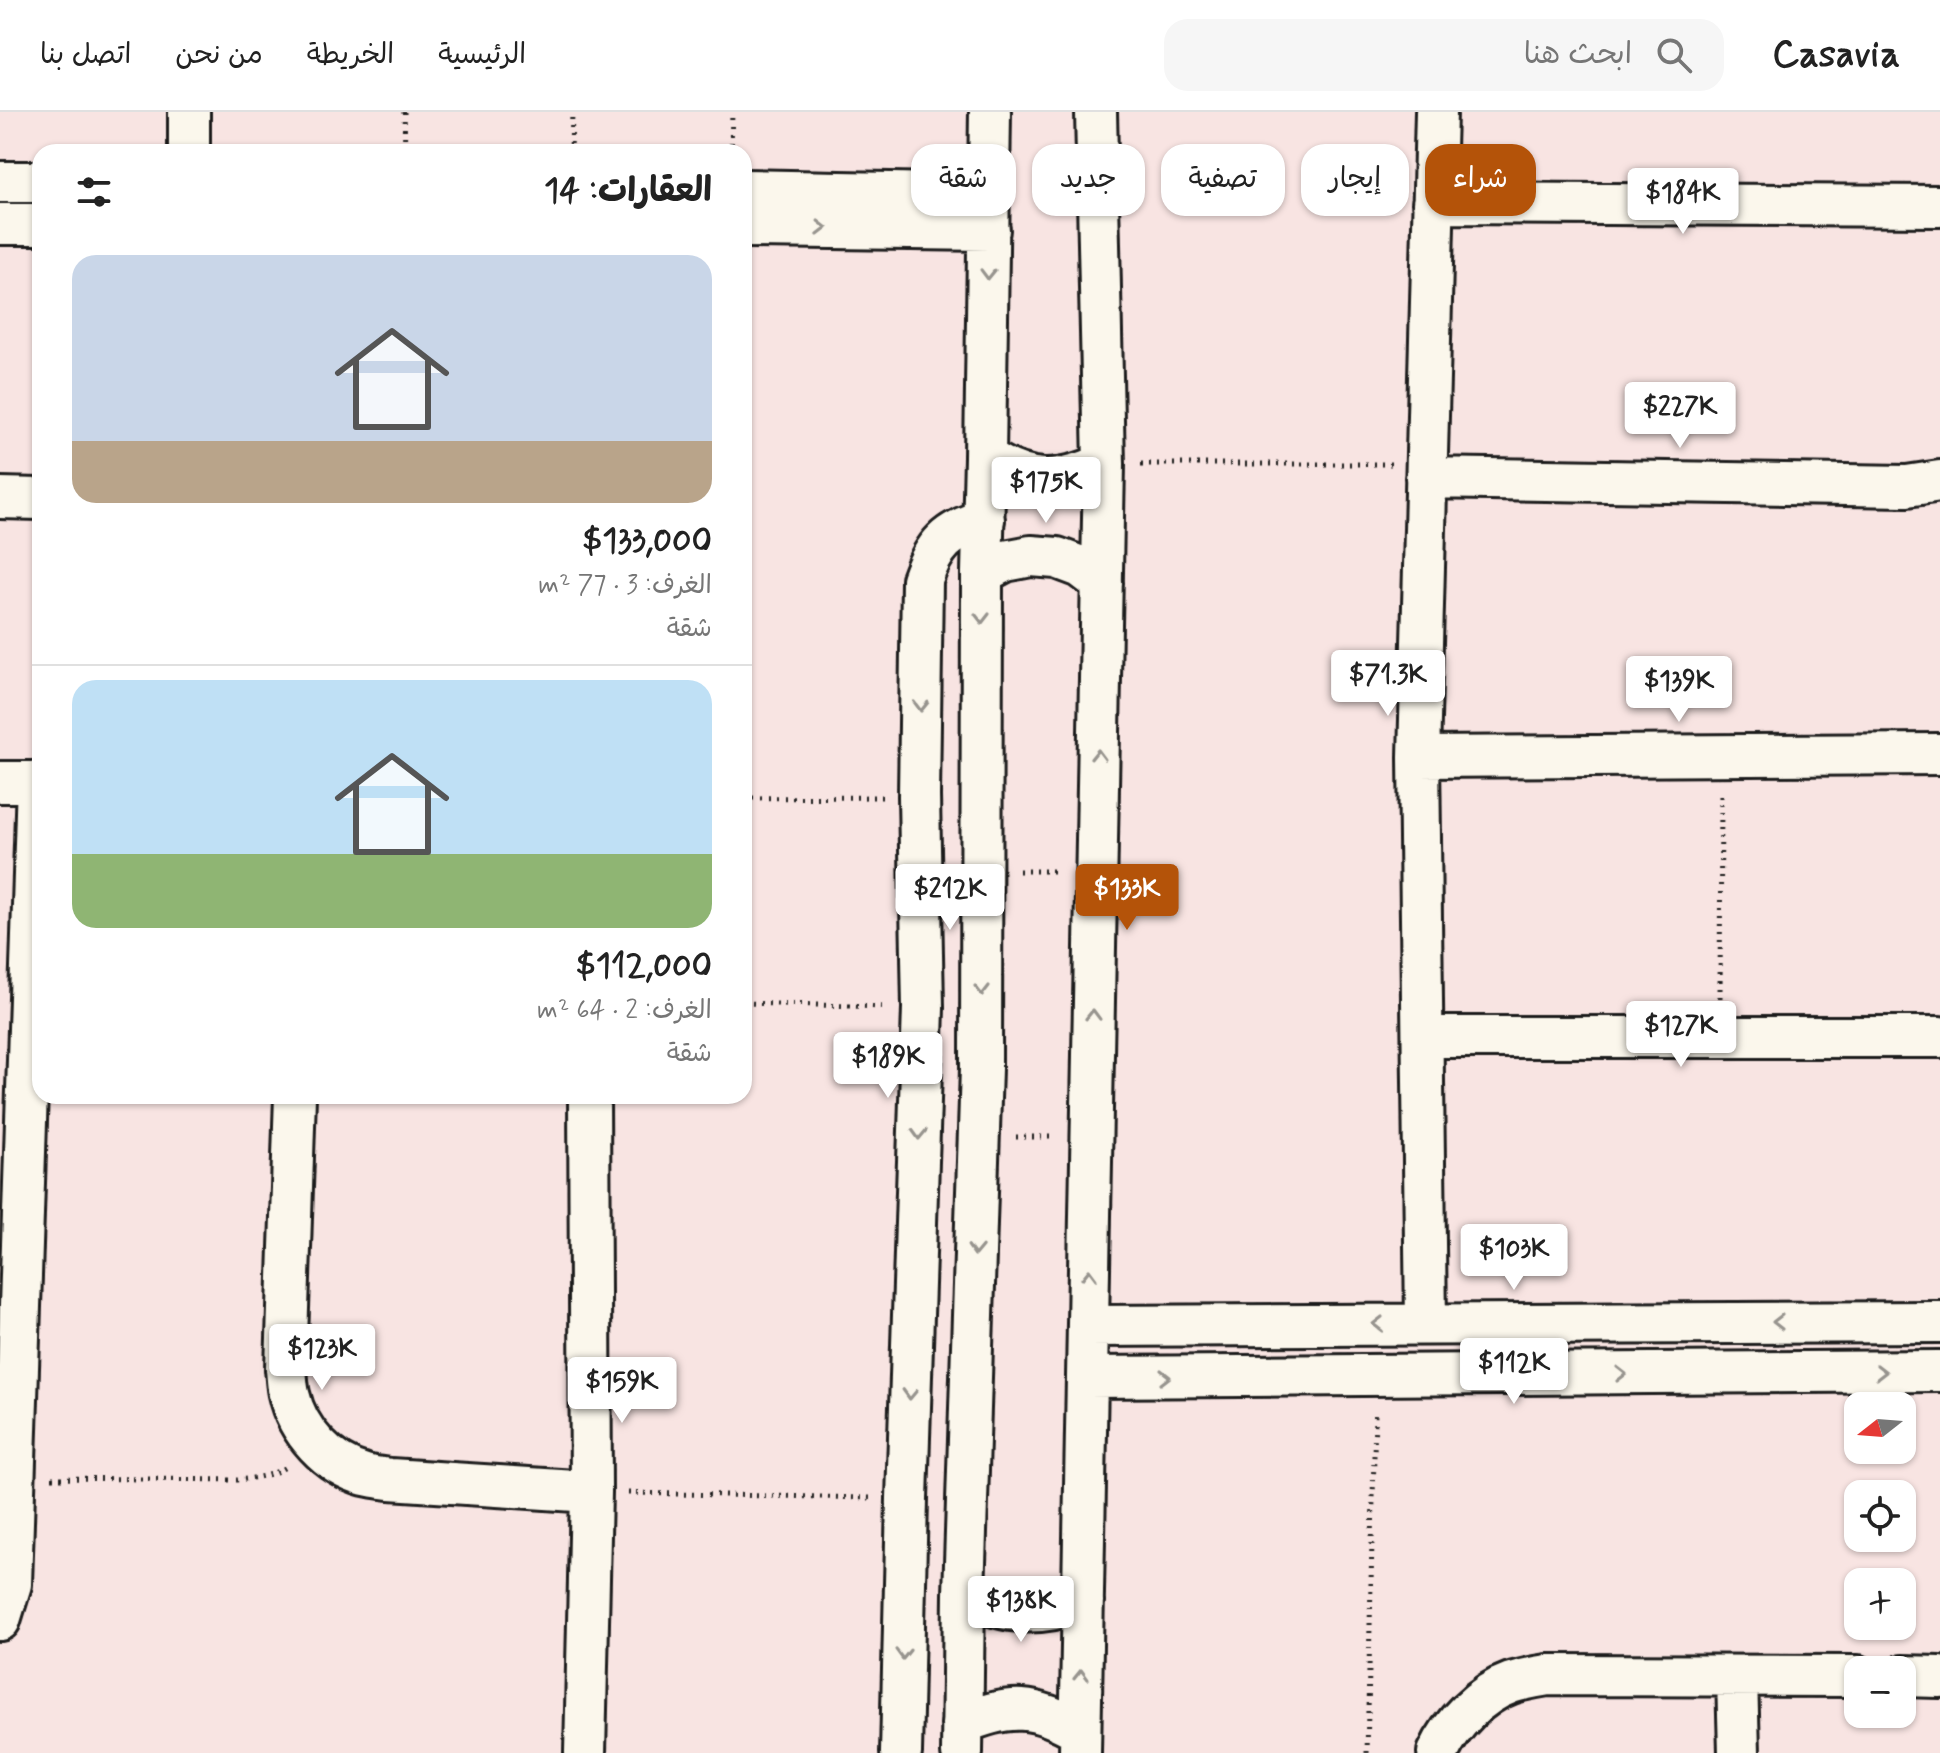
<!DOCTYPE html>
<html lang="ar">
<head>
<meta charset="utf-8">
<style>
  :root { --surface:#fff; --page:#f6f6f6; --text:#222; --muted:#767676; --line:#e0e0e0; --accent:#b45309 }
  body { margin:0; font-family:Mynerve,"Playpen Sans Arabic",sans-serif; background:var(--page); color:var(--text); direction:rtl; height:100vh; display:flex; flex-direction:column; font-size:30px; white-space:nowrap }
  * { box-sizing:border-box; margin:0 }
  p { font-size:26px; color:var(--muted) }
  .icon { flex:none; width:44px; height:44px; fill:none; stroke:currentColor; stroke-width:2; stroke-linecap:round; stroke-linejoin:round }
  .map { position:relative; flex:1; overflow:hidden; direction:ltr }
  .side { position:absolute; left:32px; top:32px; width:720px; height:960px; display:flex; flex-direction:column; background:var(--surface); border-radius:24px; box-shadow:0 2px 6px #0004; direction:rtl }
  .side>* { flex:none }
  .hud { position:absolute; left:776px; top:32px; width:760px; height:72px; direction:rtl; display:flex; gap:16px }
  .needle { width:52px; rotate:253deg }
  .controls { position:absolute; left:1844px; top:1280px; display:grid; gap:16px }
  .controls a { display:grid; place-items:center; width:72px; height:72px; border-radius:16px; background:var(--surface); box-shadow:0 2px 6px #0004; font-size:40px }
  .price { position:absolute; translate:-50% -68px; padding:0 18px; border-radius:8px; background:#fff; color:#222; font-size:26px; line-height:52px; filter:drop-shadow(0 2px 4px #0008) }
  .price::after { content:''; position:absolute; left:50%; top:48px; width:24px; height:18px; margin-left:-12px; background:inherit; clip-path:polygon(0 0,100% 0,50% 100%) }
  .price.selected { background:var(--accent); color:#fff }
  ul { padding:0; list-style:none }
  li { display:grid; align-content:center; gap:16px; height:424px; padding:0 40px }
  li+li { border-top:2px solid var(--line) }
  li span { display:grid; place-items:center; height:248px; border-radius:24px; color:#555 }
  li>.icon { margin-inline-start:auto }
  span .icon { width:144px; height:144px; fill:#fffc; stroke-width:1 }
  li b { font-size:34px }
  h2 { display:flex; justify-content:space-between; align-items:center; height:96px; padding:0 40px; font-size:34px }
  .pill { padding:0 28px; border-radius:24px; background:var(--surface); box-shadow:0 2px 6px #0004; font-size:28px; line-height:72px }
  .pill.selected { background:var(--accent); color:#fff }
  header { display:flex; align-items:center; gap:48px; box-sizing:border-box; height:112px; padding:0 40px; background:var(--surface); border-bottom:2px solid var(--line) }
  header strong { font-size:38px }
  nav { display:flex; gap:44px; margin-inline-start:auto; font-size:28px }
  .search { width:560px; height:72px; background:var(--page); display:flex; align-items:center; gap:20px; box-sizing:border-box; padding:0 28px; border-radius:24px; color:var(--muted); font-size:30px }
  .map>svg:first-child { display:block }
  .lines { fill:none; stroke-linecap:round; stroke-linejoin:round }
  .street-casing { stroke:#1c1c1c; stroke-width:46 }
  .path { stroke:#1c1c1c; stroke-width:5; stroke-dasharray:2 6; stroke-linecap:butt }
  .street { stroke:#fbf7ec; stroke-width:40 }
  .oneway { stroke:#97948e }
</style>
</head>
<body>
<header>
<strong>Casavia</strong>
<div class="search"><svg class="icon" aria-label="search" viewBox="0 0 24 24"><circle cx="10" cy="10" r="6"/><path d="M15 15l6 6"/></svg>ابحث هنا</div>
<nav><a>الرئيسية</a><a>الخريطة</a><a>من نحن</a><a>اتصل بنا</a></nav>
</header>
<div class="map">
<svg width="1940" height="1641" viewBox="0 0 1940 1641">
  <rect width="100%" height="100%" fill="#f8e4e2"/>
  <filter id="ink" filterUnits="userSpaceOnUse"><feTurbulence type="fractalNoise" baseFrequency=".0125" numOctaves="2"/><feDisplacementMap in="SourceGraphic" scale="16" xChannelSelector="R" yChannelSelector="G"/><feConvolveMatrix kernelMatrix="1 2 1 2 8 2 1 2 1" color-interpolation-filters="sRGB"/></filter>
  <g filter="url(#ink)">
    <g class="lines">
      <defs>
        <path id="street" d="M 189,0 L 189,40
          M 0,70 L 40,70
          M 744,78 L 990,83
          M 1433,91 L 1940,94
          M 0,112 L 40,112
          M 744,115 L 989,118
          M 985,345 C 1028,373 1058,373 1104,352
          M 1426,366 L 1907,374 L 1940,369
          M 0,386 L 40,387
          M 982,461 L 1005,449 L 1031,444 L 1057,446 L 1081,455 L 1102,471
          M 1419,645 L 1940,642
          M 0,670 L 40,670
          M 1423,925 L 1940,925
          M 295,984 L 286,1257 C 287,1265 287,1274 289,1282 C 297,1319 328,1353 365,1363 C 373,1365 382,1366 390,1367 L 591,1380
          M 1426,1212 L 1419,645 L 1436,0
          M 1088,1214 L 1940,1210
          M 1087,1265 L 1940,1259
          M 964,1482 C 1008,1503 1037,1505 1083,1489
          M 0,1508 L 11,1472 L 37,670
          M 1737,1564 L 1739,1641
          M 1902,1564 L 1940,1565
          M 962,1612 C 1009,1591 1036,1593 1080,1619
          M 585,1641 L 591,1380 L 589,984
          M 901,1641 L 907,1387 L 923,896 L 919,684 L 922,468 C 934,433 947,419 984,408
          M 962,1641 L 964,1482 L 981,956 L 982,461 L 985,345 L 990,0
          M 1080,1641 L 1104,352 L 1096,0
          M 1438,1641 C 1451,1612 1480,1582 1511,1571 C 1523,1567 1536,1565 1548,1563 L 1858,1564"/>
      </defs>
      <use href="#street" class="street-casing"/>
      <path class="path" d="M 404,0 L 405,40
        M 571,40 L 572,0
        M 731,40 L 732,0
        M 1141,352 L 1391,352
        M 744,686 L 882,685
        M 1019,759 L 1057,759
        M 1720,886 L 1721,680
        M 744,891 L 887,895
        M 1016,1025 L 1054,1025
        M 52,1366 L 237,1368 C 255,1366 272,1364 287,1354
        M 628,1381 L 870,1386
        M 1367,1641 L 1375,1302"/>
      <use href="#street" class="street"/>
    </g>
    <defs><path id="oneway-chevron" d="M-2-3.5L2.5 0L-2 3.5" fill="none" stroke-width="1.6" stroke-linecap="round" stroke-linejoin="round" transform="scale(2)"/></defs>
    <g class="oneway">
      <use href="#oneway-chevron" transform="translate(822 116) rotate(1)"/>
      <use href="#oneway-chevron" transform="translate(988 162) rotate(91)"/>
      <use href="#oneway-chevron" transform="translate(982 506) rotate(90)"/>
      <use href="#oneway-chevron" transform="translate(921 594) rotate(91)"/>
      <use href="#oneway-chevron" transform="translate(1098 643) rotate(-89)"/>
      <use href="#oneway-chevron" transform="translate(982 878) rotate(90)"/>
      <use href="#oneway-chevron" transform="translate(1093 903) rotate(-89)"/>
      <use href="#oneway-chevron" transform="translate(919 1022) rotate(92)"/>
      <use href="#oneway-chevron" transform="translate(975 1138) rotate(92)"/>
      <use href="#oneway-chevron" transform="translate(1089 1163) rotate(-89)"/>
      <use href="#oneway-chevron" transform="translate(1778 1210) rotate(180)"/>
      <use href="#oneway-chevron" transform="translate(1378 1212) rotate(180)"/>
      <use href="#oneway-chevron" transform="translate(1881 1260)"/>
      <use href="#oneway-chevron" transform="translate(1621 1262)"/>
      <use href="#oneway-chevron" transform="translate(1165 1265)"/>
      <use href="#oneway-chevron" transform="translate(910 1282) rotate(92)"/>
      <use href="#oneway-chevron" transform="translate(903 1542) rotate(91)"/>
      <use href="#oneway-chevron" transform="translate(1081 1563) rotate(-89)"/>
    </g>
  </g>
</svg>
<div class="controls">
<a><svg class="needle" viewBox="-14 -14 28 28"><path d="M0-13l5 13h-10z" fill="#e53935"/><path d="M0 13l5-13h-10z" fill="#767676"/></svg></a>
<a><svg class="icon" aria-label="locate" viewBox="0 0 24 24"><circle cx="12" cy="12" r="6"/><path d="M12 2v4M12 18v4M2 12h4M18 12h4"/></svg></a>
<a>+</a>
<a>−</a>
</div>
<b class="price" style="left:1683px;top:124px">$184K</b>
<b class="price" style="left:1680px;top:338px">$227K</b>
<b class="price" style="left:1046px;top:413px">$175K</b>
<b class="price" style="left:1388px;top:606px">$71.3K</b>
<b class="price" style="left:1679px;top:612px">$139K</b>
<b class="price" style="left:950px;top:820px">$212K</b>
<b class="price selected" style="left:1127px;top:820px">$133K</b>
<b class="price" style="left:1681px;top:957px">$127K</b>
<b class="price" style="left:888px;top:988px">$189K</b>
<b class="price" style="left:1514px;top:1180px">$103K</b>
<b class="price" style="left:322px;top:1280px">$123K</b>
<b class="price" style="left:1514px;top:1294px">$112K</b>
<b class="price" style="left:622px;top:1313px">$159K</b>
<b class="price" style="left:1021px;top:1532px">$138K</b>
<div class="hud">
<a class="pill selected">شراء</a>
<a class="pill">إيجار</a>
<a class="pill">تصفية</a>
<a class="pill">جديد</a>
<a class="pill">شقة</a>
</div>
<section class="side">
<h2>العقارات: 14<svg class="icon" aria-label="filters" viewBox="0 0 24 24"><path d="M4 7h16M4 17h16"/><circle cx="9" cy="7" r="2"/><circle cx="15" cy="17" r="2"/></svg></h2>
<ul>
<li><span style="background:linear-gradient(#c9d6e8 75%,#b9a48a 0)"><svg class="icon" aria-label="home" viewBox="0 0 24 24"><path d="M3 11l9-7 9 7M6 9v11h12V9"/></svg></span><div><b>$133,000</b><p>الغرف: 3 · 77 m²</p><p>شقة</p></div></li>
<li><span style="background:linear-gradient(#bfe0f5 70%,#8fb573 0)"><svg class="icon" aria-label="home" viewBox="0 0 24 24"><path d="M3 11l9-7 9 7M6 9v11h12V9"/></svg></span><div><b>$112,000</b><p>الغرف: 2 · 64 m²</p><p>شقة</p></div></li>
</ul>
</section>
</div>
</body>
</html>
